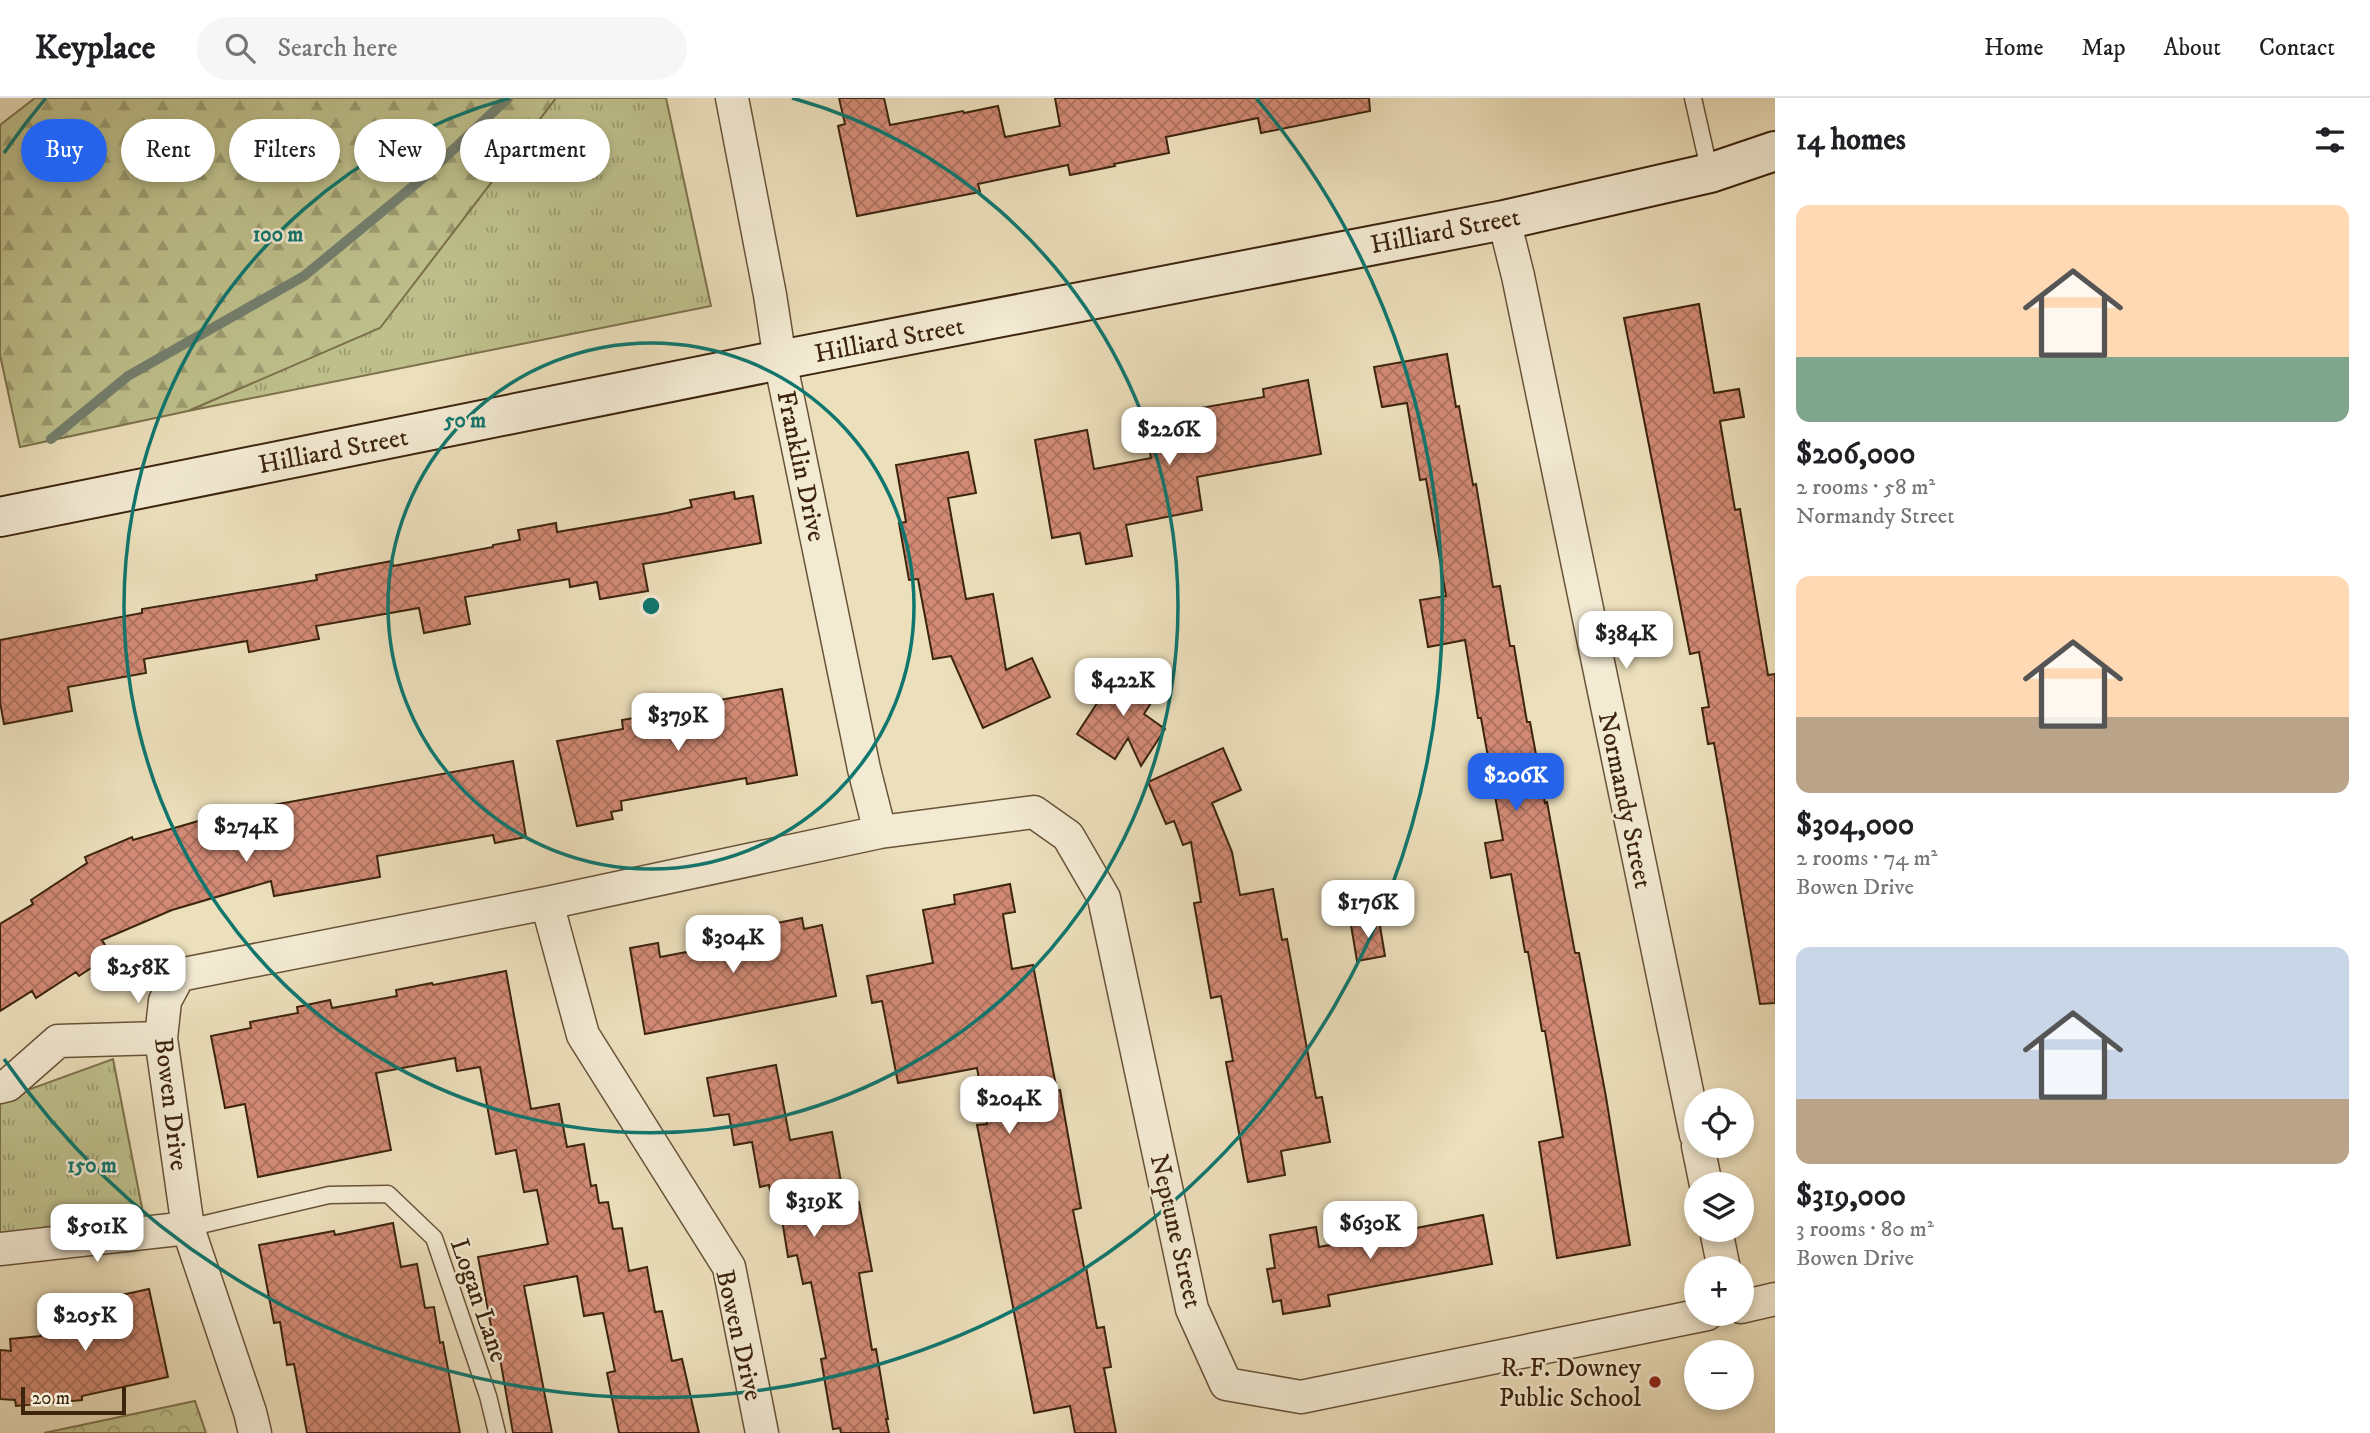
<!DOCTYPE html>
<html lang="en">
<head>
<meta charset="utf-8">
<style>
  :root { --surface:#fff; --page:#f6f6f6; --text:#202124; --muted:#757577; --line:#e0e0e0; --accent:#2563eb }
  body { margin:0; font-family:"IM FELL DW Pica",serif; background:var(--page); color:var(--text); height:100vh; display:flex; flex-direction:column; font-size:26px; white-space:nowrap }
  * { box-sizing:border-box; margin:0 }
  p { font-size:23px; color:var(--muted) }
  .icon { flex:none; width:38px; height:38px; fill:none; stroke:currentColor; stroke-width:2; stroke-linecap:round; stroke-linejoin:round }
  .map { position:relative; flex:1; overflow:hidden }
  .panel { display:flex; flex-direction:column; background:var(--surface); width:595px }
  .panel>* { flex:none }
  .hud { position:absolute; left:21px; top:21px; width:665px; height:63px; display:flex; gap:14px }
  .fabs { position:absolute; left:1684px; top:990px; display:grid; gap:14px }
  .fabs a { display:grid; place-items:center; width:70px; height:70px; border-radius:50%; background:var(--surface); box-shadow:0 4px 10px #0003; font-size:35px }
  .scale { position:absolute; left:21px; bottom:18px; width:105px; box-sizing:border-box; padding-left:7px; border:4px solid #3c240d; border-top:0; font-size:19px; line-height:24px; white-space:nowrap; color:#3c240d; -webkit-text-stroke:5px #f3ead3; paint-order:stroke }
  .price { position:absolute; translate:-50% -60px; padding:0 16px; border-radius:14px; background:#fff; color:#222; font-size:23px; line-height:46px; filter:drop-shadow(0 2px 4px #0008) }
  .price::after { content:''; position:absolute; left:50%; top:42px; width:21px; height:16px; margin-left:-10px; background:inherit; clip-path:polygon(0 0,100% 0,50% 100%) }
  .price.on { background:var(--accent); color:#fff }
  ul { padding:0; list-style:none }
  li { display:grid; align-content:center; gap:14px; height:371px; padding:0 21px }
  li span { display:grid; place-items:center; height:217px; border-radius:14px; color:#555 }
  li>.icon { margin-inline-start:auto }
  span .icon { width:126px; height:126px; fill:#fffc; stroke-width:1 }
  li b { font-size:30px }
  h2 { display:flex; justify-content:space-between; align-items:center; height:84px; padding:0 21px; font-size:30px }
  .tag { padding:0 24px; border-radius:32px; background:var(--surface); box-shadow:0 4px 10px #0003; font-size:24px; line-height:63px }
  .tag.on { background:var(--accent); color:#fff }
  header { display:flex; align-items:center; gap:42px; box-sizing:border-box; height:98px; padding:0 35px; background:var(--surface); border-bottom:2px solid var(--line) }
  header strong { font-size:33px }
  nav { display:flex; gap:38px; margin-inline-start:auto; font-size:24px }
  .search { width:490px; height:63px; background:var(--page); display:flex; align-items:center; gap:18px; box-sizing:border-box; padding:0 24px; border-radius:38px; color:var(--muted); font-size:26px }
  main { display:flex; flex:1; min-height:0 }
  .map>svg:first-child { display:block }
  .grass { fill:url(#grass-tufts); stroke:#7d724c; stroke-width:2 }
  .forest { fill:url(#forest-firs); stroke:#7d724c; stroke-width:2 }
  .park { fill:url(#park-crowns); stroke:#7d724c; stroke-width:2 }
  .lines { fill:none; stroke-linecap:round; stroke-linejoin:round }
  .stream { stroke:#74806f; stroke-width:10 }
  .building { fill:url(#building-cross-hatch); stroke:#3c240d; stroke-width:2 }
  .lane-casing { stroke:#685338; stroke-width:19 }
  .street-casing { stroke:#685338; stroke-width:35 }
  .secondary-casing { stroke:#3c240d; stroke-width:42 }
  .lane { stroke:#f3ead3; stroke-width:16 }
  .street { stroke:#f3ead3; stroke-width:32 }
  .secondary { stroke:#f3ead3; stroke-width:38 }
  .ring { fill:none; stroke:#0f766e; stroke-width:3.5 }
  .poi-dot { fill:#8f2418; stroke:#f3ead3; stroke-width:2.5 }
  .labels { text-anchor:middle; stroke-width:5; stroke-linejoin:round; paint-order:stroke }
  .street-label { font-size:26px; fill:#3c240d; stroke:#f3ead3 }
  .poi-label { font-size:26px; fill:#3c240d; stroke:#f3ead3; text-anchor:end }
  .centre { fill:#0f766e; stroke:#f3ead3; stroke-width:3.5 }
  .ring-label { font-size:21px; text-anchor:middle; font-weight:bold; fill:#0f766e; stroke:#f3ead3; stroke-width:5; stroke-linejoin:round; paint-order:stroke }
</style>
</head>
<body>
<header>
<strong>Keyplace</strong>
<div class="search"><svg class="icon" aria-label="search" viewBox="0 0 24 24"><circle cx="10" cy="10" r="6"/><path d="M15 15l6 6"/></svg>Search here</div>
<nav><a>Home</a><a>Map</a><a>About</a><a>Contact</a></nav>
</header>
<main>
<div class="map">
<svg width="1775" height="1335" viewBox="0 0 1775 1335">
  <defs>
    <pattern id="grass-tufts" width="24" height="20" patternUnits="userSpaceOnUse" patternTransform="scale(1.75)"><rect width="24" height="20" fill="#bec08c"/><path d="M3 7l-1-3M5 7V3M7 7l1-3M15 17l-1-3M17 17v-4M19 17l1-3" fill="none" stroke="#9c9c71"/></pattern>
    <pattern id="forest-firs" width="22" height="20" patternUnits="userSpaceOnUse" patternTransform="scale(1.75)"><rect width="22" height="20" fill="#bec08c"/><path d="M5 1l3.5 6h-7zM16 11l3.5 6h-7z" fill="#9c9c71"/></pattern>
    <pattern id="park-crowns" width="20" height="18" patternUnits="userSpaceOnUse" patternTransform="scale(1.75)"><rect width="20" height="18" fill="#bec08c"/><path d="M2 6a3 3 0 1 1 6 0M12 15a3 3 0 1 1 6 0" fill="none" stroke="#9c9c71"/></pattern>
    <pattern id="building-cross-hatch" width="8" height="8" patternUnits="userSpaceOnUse" patternTransform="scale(1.75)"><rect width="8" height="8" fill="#d28a75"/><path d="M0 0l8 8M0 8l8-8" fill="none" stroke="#ac715e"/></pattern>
  </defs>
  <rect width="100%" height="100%" fill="#ecdfbb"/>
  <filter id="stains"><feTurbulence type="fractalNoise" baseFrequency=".00286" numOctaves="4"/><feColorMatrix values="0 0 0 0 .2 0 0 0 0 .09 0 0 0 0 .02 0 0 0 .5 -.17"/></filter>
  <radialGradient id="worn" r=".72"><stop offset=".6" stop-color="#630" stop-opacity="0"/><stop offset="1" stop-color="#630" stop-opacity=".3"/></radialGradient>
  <path class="grass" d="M 556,0 L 666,0 L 711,208 L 188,313 L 380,229 Z
    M 113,961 L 143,1115 L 0,1138 L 0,1002 Z"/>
  <path class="forest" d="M 35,0 L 556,0 L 380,230 L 188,313 L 20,349 L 0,257 L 0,27 Z"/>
  <path class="park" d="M 195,1303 L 206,1335 L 44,1335 Z"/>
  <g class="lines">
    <path class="stream" d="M 51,341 L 128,278 L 304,178 L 423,80 L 508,0"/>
  </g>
  <path class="building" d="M 839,0 L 884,0 L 890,27 L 963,13 L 964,15 L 998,8 L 1005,39 L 1060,28 L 1055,0 L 1369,0 L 1370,13 L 1261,35 L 1258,20 L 1166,39 L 1169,55 L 1114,66 L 1115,68 L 1070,77 L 1068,67 L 978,86 L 980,94 L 857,118 L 838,28 L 845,26 Z
    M 1699,206 L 1714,295 L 1739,291 L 1744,319 L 1720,323 L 1735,412 L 1740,411 L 1768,577 L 1775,576 L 1775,905 L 1760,906 L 1714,645 L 1708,646 L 1702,610 L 1709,609 L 1699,554 L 1690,556 L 1624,220 Z
    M 1447,256 L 1456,309 L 1459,308 L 1473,387 L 1476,386 L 1493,489 L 1500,488 L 1510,548 L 1514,548 L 1527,624 L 1530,624 L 1545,705 L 1547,704 L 1575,855 L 1579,855 L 1606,999 L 1630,1147 L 1557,1160 L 1539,1044 L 1563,1039 L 1545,933 L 1542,933 L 1528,854 L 1525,854 L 1511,776 L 1491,780 L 1485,745 L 1503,742 L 1481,620 L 1478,620 L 1465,542 L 1428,549 L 1420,502 L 1446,498 L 1426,381 L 1420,382 L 1407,305 L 1382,309 L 1374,269 Z
    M 1308,282 L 1321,356 L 1197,379 L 1202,412 L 1126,427 L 1132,458 L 1086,466 L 1080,435 L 1052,440 L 1035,342 L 1087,332 L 1094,371 L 1151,360 L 1147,337 L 1186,330 L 1183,313 L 1264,299 L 1263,291 Z
    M 968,354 L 976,395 L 948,400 L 966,501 L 993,496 L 1006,572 L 1032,560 L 1050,599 L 983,630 L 951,558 L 933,561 L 918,481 L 909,482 L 899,425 L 906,424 L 896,367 Z
    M 734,394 L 735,401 L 753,398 L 761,445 L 643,466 L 648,493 L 600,501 L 597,484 L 570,489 L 569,481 L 465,499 L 470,526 L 424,535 L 419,510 L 316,528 L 319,541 L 249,554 L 247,543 L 144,561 L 146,575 L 68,589 L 72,613 L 4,626 L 0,604 L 0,542 L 142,515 L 142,511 L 317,482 L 316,477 L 392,463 L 393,468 L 493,449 L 493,447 L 520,442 L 518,432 L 556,425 L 557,434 L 667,415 L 692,409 L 690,402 Z
    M 1120,570 L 1158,594 L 1144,616 L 1165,631 L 1141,668 L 1128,640 L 1115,661 L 1077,636 Z
    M 782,591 L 797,677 L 747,686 L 746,680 L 621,703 L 622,712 L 611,714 L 613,721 L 577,728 L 557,643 L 623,631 L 622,622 L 703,608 L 702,605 Z
    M 1223,650 L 1241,692 L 1212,705 L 1232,754 L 1240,797 L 1273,791 L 1282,842 L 1287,841 L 1316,1000 L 1322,999 L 1330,1044 L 1281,1053 L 1285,1077 L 1248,1084 L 1226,964 L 1233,963 L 1221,898 L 1211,900 L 1194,805 L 1201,804 L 1191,744 L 1183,747 L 1174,723 L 1166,726 L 1148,684 Z
    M 513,663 L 526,739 L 495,745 L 493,737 L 377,758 L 380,779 L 274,798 L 271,783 L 172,812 L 102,842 L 111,857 L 79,878 L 76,874 L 36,900 L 32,893 L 0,913 L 0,826 L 33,806 L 31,802 L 87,765 L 85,759 L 132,739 L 133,742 L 219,717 Z
    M 1010,786 L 1015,814 L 1003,816 L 1012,871 L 1033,867 L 1057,993 L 1060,992 L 1081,1110 L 1073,1112 L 1084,1169 L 1086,1169 L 1097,1230 L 1104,1229 L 1111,1269 L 1104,1270 L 1116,1335 L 1075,1335 L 1070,1308 L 1034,1315 L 977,1027 L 987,1026 L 977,970 L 898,985 L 882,903 L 872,905 L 867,878 L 933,865 L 923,812 L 955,806 L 954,797 Z
    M 802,820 L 804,831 L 822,827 L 836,898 L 645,936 L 630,850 L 658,845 L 660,859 L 713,849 L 709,832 L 746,825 L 747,831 Z
    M 1379,822 L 1385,858 L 1357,863 L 1351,827 Z
    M 506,873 L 531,1011 L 559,1006 L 567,1049 L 584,1046 L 591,1088 L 596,1087 L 599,1105 L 608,1104 L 613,1131 L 622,1130 L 629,1173 L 647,1169 L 655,1214 L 662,1213 L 672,1263 L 682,1261 L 699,1335 L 619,1335 L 607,1275 L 615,1273 L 603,1215 L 584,1218 L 577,1178 L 524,1188 L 552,1335 L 513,1335 L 497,1243 L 494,1244 L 478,1159 L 548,1146 L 537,1092 L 524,1094 L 516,1052 L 496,1056 L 480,969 L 457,973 L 455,960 L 376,975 L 391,1052 L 258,1079 L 245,1006 L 225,1010 L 211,938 L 251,930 L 250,924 L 298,915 L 297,909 L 330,902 L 332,910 L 397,898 L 396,892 L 432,885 L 433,887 Z
    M 776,967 L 790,1042 L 832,1034 L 845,1106 L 859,1104 L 872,1173 L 859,1175 L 872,1252 L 876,1251 L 888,1321 L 886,1321 L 889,1335 L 841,1335 L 840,1330 L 833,1331 L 821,1261 L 826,1260 L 811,1184 L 803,1186 L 797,1157 L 788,1159 L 781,1115 L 774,1116 L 769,1087 L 760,1089 L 752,1044 L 734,1047 L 729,1016 L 714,1018 L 707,980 Z
    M 1483,1117 L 1492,1166 L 1328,1197 L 1330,1208 L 1283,1216 L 1281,1202 L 1273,1204 L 1267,1171 L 1275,1170 L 1270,1137 L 1316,1129 L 1319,1149 Z
    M 393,1125 L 401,1169 L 417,1166 L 425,1210 L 434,1209 L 440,1245 L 443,1244 L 460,1335 L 307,1335 L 294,1266 L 287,1267 L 280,1224 L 274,1225 L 259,1147 L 334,1133 L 335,1137 Z
    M 149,1191 L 168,1279 L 82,1298 L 82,1302 L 16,1308 L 15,1302 L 0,1301 L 0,1252 L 11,1253 L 10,1241 L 41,1238 L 39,1214 L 113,1207 L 112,1199 Z"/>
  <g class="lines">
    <defs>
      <path id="lane" d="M 1693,0 L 1710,75
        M 188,1130 L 329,1097 L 388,1096 L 434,1140 L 488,1298 L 497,1335"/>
      <path id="street" d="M 732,0 L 770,197 L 780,262 L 864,671 L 880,734
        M 1504,122 L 1518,178 L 1696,1037
        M 547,805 L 583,937 L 729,1169 L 762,1335
        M 0,989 L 8,987 L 58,943 L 161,940
        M 1698,1048 L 1706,1087
        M 1716,1132 L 1724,1171
        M 0,1151 L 188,1130
        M 1741,1209 L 1775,1201
        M 255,1335 L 250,1314 L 188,1130 L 161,940 L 165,903 L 179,877 L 547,805 L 880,734 L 1034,714 L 1068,738 L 1104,800 L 1192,1211 L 1226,1286 L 1301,1299 L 1707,1216"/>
      <path id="secondary" d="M 0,419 L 780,262 L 1504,122 L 1710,75 L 1775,53"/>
    </defs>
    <use href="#lane" class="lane-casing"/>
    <use href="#street" class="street-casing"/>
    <use href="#secondary" class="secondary-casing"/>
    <use href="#lane" class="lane"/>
    <use href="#street" class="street"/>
    <use href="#secondary" class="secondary"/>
  </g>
  <g class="ring">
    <circle cx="651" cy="508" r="263"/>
    <path d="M792 0A527 527 0 1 1 510 0"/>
    <path d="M4 55A790 790 0 0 1 46 0M1256 0A790 790 0 1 1 4 961"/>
  </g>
  <circle class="poi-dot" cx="1655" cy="1284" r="7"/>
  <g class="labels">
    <g class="street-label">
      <text transform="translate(1445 132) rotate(-11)" y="9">Hilliard Street</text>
      <text transform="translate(889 241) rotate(-11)" y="9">Hilliard Street</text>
      <text transform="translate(333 352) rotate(-11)" y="9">Hilliard Street</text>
      <text transform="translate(802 368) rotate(78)" y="9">Franklin Drive</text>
      <text transform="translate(1626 702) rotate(78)" y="9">Normandy Street</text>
      <text transform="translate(172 1006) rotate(83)" y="9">Bowen Drive</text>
      <text transform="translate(1177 1133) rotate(77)" y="9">Neptune Street</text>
      <text transform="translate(480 1202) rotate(71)" y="9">Logan Lane</text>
      <text transform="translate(740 1237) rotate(77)" y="9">Bowen Drive</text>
    </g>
    <g class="poi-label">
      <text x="1641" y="1278">R. F. Downey<tspan x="1641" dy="30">Public School</tspan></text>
    </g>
  </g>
  <circle cx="651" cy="508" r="10" class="centre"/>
  <g class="ring-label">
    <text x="278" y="143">100 m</text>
    <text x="465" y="329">50 m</text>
    <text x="92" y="1074">150 m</text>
  </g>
  <rect width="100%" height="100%" filter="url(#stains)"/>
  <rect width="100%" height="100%" fill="url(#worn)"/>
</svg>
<div class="fabs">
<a><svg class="icon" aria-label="locate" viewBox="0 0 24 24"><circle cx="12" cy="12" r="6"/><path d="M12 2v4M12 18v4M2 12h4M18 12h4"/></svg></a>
<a><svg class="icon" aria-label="layers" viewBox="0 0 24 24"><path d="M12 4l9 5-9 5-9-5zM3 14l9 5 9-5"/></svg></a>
<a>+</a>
<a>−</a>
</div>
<div class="scale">20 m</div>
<b class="price" style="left:1169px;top:369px">$226K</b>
<b class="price" style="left:1626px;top:573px">$384K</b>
<b class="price" style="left:1123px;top:620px">$422K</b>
<b class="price" style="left:678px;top:655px">$379K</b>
<b class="price on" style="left:1516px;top:715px">$206K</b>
<b class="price" style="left:246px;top:766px">$274K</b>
<b class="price" style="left:1368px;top:842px">$176K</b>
<b class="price" style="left:733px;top:877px">$304K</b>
<b class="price" style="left:138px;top:907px">$258K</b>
<b class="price" style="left:1009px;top:1038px">$204K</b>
<b class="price" style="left:814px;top:1141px">$319K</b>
<b class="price" style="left:1370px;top:1163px">$630K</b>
<b class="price" style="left:97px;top:1166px">$501K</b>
<b class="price" style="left:85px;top:1255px">$205K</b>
<div class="hud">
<a class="tag on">Buy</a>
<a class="tag">Rent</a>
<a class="tag">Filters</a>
<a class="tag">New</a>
<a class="tag">Apartment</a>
</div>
</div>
<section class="panel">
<h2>14 homes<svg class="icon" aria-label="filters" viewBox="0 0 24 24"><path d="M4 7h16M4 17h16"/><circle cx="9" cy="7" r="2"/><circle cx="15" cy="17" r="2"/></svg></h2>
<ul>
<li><span style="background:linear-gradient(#ffd9b3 70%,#7fa58c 0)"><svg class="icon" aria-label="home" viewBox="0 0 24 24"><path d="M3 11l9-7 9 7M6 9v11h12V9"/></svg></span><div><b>$206,000</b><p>2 rooms · 58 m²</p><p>Normandy Street</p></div></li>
<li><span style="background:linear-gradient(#ffd9b3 65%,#b9a48a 0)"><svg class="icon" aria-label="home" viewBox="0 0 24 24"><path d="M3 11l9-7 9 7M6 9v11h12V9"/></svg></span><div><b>$304,000</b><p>2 rooms · 74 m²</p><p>Bowen Drive</p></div></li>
<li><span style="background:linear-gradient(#c9d6e8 70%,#b9a48a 0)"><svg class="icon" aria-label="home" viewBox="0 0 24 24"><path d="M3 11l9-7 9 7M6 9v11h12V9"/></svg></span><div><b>$319,000</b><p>3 rooms · 80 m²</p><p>Bowen Drive</p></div></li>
</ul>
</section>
</main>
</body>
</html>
